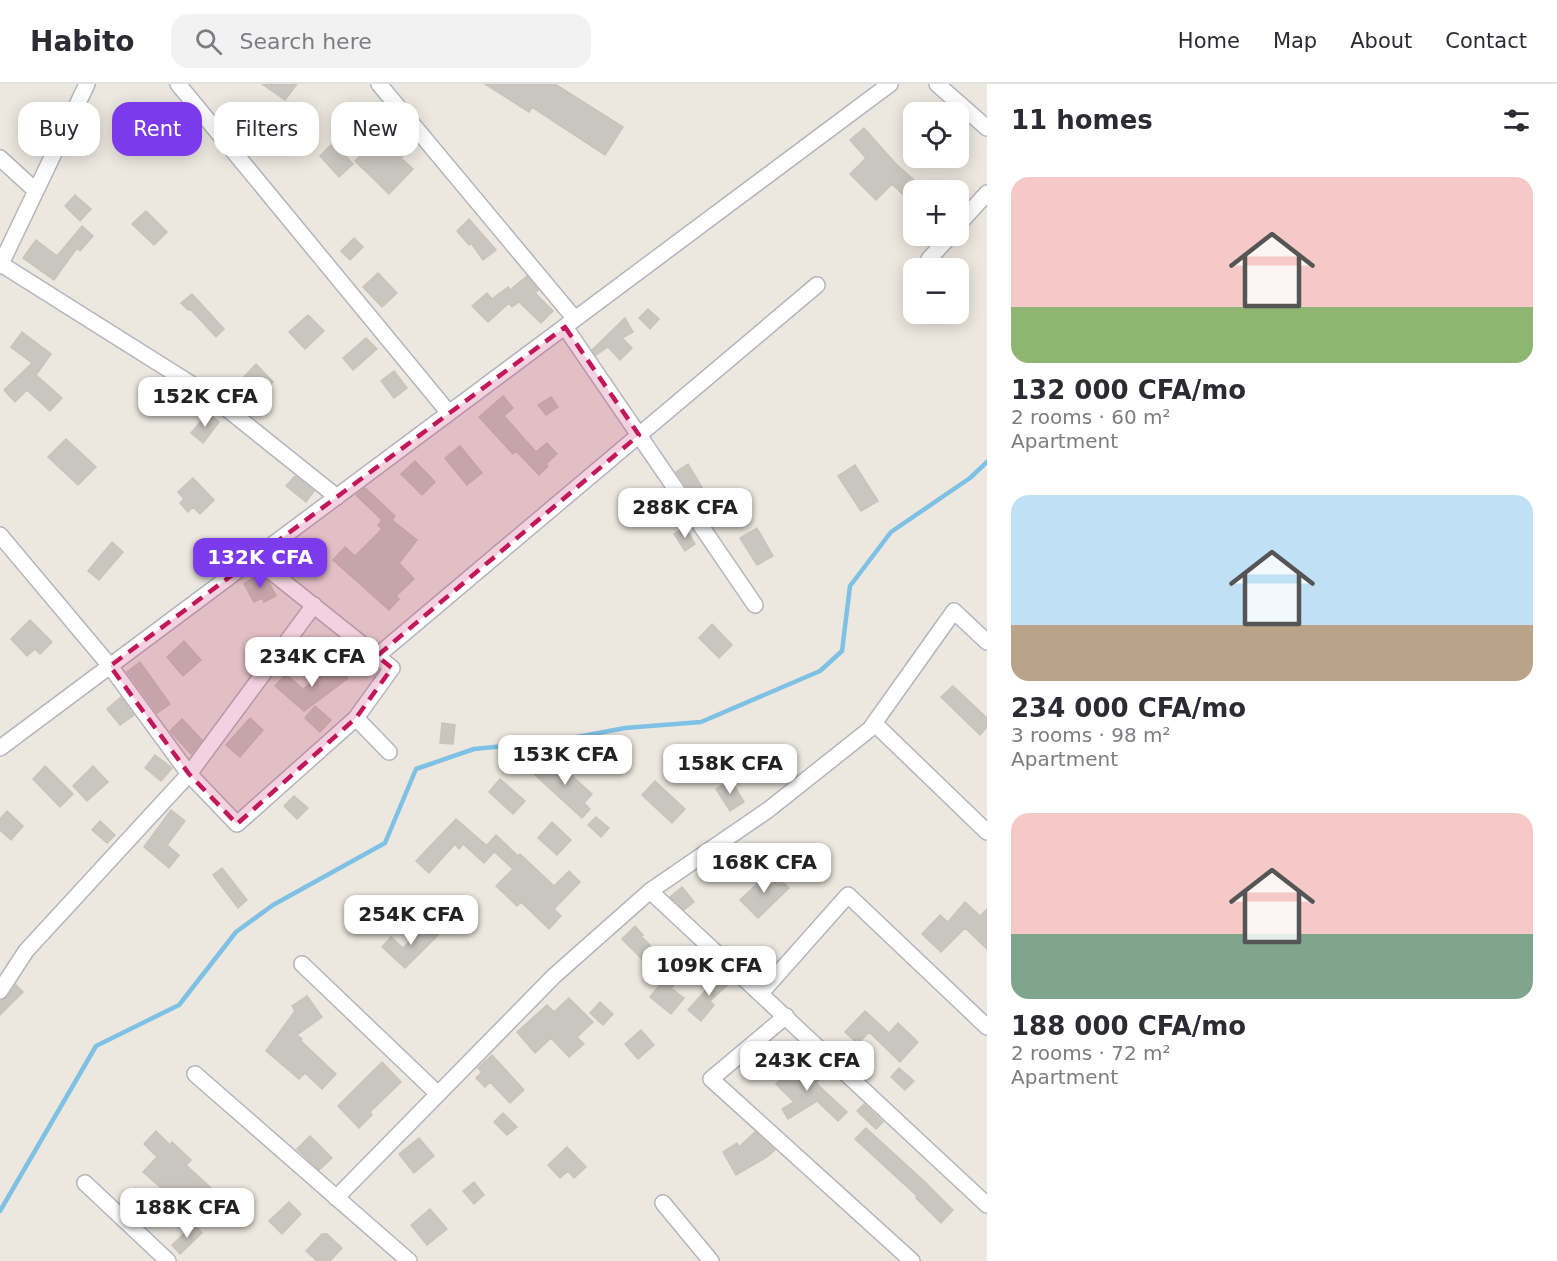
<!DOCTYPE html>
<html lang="en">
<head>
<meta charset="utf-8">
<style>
  :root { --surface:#fff; --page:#f2f2f3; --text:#2b2b33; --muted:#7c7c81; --line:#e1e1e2; --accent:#7c3aed }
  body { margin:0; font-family:"DejaVu Sans",sans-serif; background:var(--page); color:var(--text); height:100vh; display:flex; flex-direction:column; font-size:22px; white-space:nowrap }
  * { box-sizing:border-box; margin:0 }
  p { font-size:20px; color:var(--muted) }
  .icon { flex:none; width:33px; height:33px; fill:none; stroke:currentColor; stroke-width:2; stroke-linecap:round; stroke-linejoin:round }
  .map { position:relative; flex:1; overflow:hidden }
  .panel { display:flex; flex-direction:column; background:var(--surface); width:570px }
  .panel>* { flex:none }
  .hud { position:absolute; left:18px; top:18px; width:570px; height:54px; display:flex; gap:12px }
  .buttons { position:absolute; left:903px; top:18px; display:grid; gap:12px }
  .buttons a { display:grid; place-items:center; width:66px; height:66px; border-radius:12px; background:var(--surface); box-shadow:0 3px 15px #0003; font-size:30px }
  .price { position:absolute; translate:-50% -51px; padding:0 14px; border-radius:12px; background:#fff; color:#222; font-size:20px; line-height:39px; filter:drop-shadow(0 2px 3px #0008) }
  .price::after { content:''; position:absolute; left:50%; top:36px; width:18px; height:14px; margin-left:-9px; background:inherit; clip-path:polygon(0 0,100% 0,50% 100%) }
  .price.active { background:var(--accent); color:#fff }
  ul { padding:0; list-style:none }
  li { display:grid; align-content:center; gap:12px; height:318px; padding:0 24px }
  li span { display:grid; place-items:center; height:186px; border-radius:18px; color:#555 }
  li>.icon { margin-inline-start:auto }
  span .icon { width:108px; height:108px; fill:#fffc; stroke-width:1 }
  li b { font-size:26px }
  h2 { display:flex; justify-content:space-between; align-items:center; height:72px; padding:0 24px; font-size:26px }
  .pill { padding:0 21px; border-radius:18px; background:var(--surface); box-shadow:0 3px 15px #0003; font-size:21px; line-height:54px }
  .pill.active { background:var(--accent); color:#fff }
  header { display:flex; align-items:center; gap:36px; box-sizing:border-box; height:84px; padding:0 30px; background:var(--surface); border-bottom:2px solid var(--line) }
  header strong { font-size:28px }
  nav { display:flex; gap:33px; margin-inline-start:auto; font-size:21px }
  .search { width:420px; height:54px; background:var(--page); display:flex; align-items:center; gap:15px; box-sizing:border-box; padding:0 21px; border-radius:18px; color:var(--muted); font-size:22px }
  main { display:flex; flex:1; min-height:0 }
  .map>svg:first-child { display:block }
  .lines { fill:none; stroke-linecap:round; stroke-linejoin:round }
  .stream { stroke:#7ec1e4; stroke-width:4.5 }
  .building { fill:#c8c6be; stroke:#c8c4ba; stroke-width:1.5 }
  .street-casing { stroke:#b4b5be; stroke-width:18 }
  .street { stroke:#fff; stroke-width:15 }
  .marked { fill:#c2185b; fill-opacity:0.2; stroke:#c2185b; stroke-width:4.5; stroke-dasharray:12 8; stroke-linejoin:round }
</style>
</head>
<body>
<header>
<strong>Habito</strong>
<div class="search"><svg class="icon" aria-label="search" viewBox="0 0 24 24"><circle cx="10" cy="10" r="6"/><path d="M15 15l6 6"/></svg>Search here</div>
<nav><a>Home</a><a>Map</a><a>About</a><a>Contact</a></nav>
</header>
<main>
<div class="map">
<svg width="987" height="1177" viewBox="0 0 987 1177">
  <rect width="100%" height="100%" fill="#ece8e0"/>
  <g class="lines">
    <path class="stream" d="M 0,1127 L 96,962 L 179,921 L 236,848 L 273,821 L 385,759 L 416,685 L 474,665 L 556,657 L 625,644 L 701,638 L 820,587 L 842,567 L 850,502 L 891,448 L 970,394 L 987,378"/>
  </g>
  <path class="building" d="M 262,0 L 297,0 L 285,16 Z
    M 485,0 L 555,0 L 623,43 L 605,71 L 532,23 L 529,28 Z
    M 864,44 L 896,80 L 914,96 L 914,121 L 892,100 L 876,116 L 850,90 L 866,74 L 850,56 Z
    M 400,49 L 413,63 L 401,74 L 413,85 L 389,110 L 355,77 L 371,61 L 380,70 Z
    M 333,59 L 353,80 L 339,93 L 320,72 Z
    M 75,111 L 91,125 L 80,137 L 65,122 Z
    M 146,127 L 167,148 L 154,161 L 132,140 Z
    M 469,135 L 496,166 L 483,176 L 471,159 L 469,161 L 457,147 Z
    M 82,142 L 93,152 L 80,167 L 77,164 L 54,196 L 23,174 L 36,156 L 57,172 Z
    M 354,154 L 363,163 L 350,176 L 341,167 Z
    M 378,189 L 397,209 L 382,223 L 363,203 Z
    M 527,192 L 538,206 L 535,209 L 553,227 L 541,239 L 519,218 L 512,223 L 509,219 L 488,238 L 472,222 L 487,209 L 492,215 L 508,203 L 510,206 Z
    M 192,210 L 224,245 L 216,253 L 191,226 L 188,226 L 181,219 Z
    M 648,225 L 659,235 L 650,245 L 639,234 Z
    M 308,231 L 324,247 L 305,265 L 289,248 Z
    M 625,234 L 633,248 L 622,254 L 632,264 L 620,276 L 608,263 L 596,271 L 592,266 Z
    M 22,248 L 51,270 L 36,291 L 62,314 L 50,327 L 27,306 L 15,318 L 4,306 L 32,279 L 11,263 Z
    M 366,254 L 377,265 L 353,286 L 343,274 Z
    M 256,280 L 273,298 L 258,314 L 240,297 Z
    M 394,287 L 407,304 L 394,314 L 381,297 Z
    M 503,312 L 513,324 L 504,332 L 536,368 L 547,359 L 557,370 L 546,380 L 548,382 L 539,391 L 516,367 L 513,370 L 479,333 Z
    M 551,313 L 558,323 L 546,331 L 538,321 Z
    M 208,329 L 219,338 L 203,359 L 191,349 Z
    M 66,355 L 96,383 L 78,401 L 48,373 Z
    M 460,362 L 482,389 L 467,401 L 445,374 Z
    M 415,377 L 435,398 L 422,411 L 401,390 Z
    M 688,380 L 707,412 L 697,418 L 676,388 Z
    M 855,381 L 878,417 L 861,427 L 838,392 Z
    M 295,392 L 314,407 L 306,418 L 286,402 Z
    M 193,394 L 214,416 L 200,430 L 193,423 L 188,428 L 180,419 L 184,415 L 178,408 Z
    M 365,404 L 395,432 L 392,436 L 417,456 L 399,479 L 414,495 L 396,512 L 399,515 L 389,526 L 333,476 L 345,463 L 355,472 L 382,445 L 378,441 L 382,436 L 356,411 Z
    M 685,443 L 695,460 L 685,467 L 674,450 Z
    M 757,444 L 773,472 L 757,481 L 740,454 Z
    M 112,458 L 123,468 L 99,496 L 88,487 Z
    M 259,490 L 270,500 L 276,512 L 264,518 L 262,514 L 254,518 L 244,500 Z
    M 30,536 L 52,558 L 40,570 L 35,565 L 27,572 L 11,555 Z
    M 712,540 L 732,561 L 719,574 L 699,554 Z
    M 184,557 L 201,576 L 183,592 L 167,573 Z
    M 140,578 L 170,620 L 157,629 L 127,588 Z
    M 337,580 L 348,594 L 304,627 L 275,602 L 286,590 L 303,605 Z
    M 953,602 L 987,634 L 987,643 L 980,651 L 941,613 Z
    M 121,613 L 134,631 L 120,641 L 107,625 Z
    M 315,622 L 331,636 L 320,648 L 305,634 Z
    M 250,634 L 263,646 L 240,673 L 226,661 Z
    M 182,635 L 202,656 L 191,670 L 170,647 Z
    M 442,639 L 455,641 L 453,660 L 440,659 Z
    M 748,661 L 758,679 L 730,693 L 721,675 Z
    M 155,671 L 172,684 L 161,697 L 145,684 Z
    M 551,673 L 592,710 L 584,719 L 590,725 L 582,734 L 535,691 Z
    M 45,682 L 73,710 L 60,723 L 33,695 Z
    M 93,682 L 108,698 L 87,717 L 73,702 Z
    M 500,695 L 525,717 L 513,730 L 489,708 Z
    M 731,696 L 744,718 L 730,727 L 716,705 Z
    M 655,697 L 685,725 L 672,739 L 642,711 Z
    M 294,712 L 308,724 L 297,735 L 284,722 Z
    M 171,726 L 185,737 L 167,761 L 179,771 L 169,784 L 144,763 Z
    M 7,727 L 23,742 L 11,756 L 0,746 L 0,735 Z
    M 596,733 L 609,744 L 601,753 L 588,741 Z
    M 456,735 L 494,768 L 484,779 L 463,760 L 459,765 L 455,760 L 429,789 L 416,777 Z
    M 100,737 L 115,751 L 107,759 L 92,746 Z
    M 552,738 L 571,756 L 557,771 L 538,754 Z
    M 496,751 L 518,772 L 520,770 L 554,802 L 569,787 L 580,798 L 554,825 L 561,832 L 549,845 L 521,818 L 517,822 L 496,802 L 513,785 L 487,761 Z
    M 222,784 L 247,816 L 238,824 L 213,791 Z
    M 771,787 L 789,804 L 758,834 L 740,816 Z
    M 682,803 L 694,818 L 684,826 L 670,813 Z
    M 965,818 L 980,832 L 987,825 L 987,865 L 965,844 L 941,868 L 922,850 L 940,831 L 948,838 Z
    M 427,840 L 438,851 L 405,884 L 382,863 L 391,853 L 403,864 Z
    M 635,842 L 643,851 L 641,852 L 670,881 L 686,863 L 699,875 L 671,904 L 684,914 L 671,930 L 650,913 L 663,897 L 671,904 L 622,855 Z
    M 722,888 L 732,897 L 710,917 L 714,921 L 701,937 L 688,926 Z
    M 16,901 L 23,908 L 0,931 L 0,917 L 8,913 Z
    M 307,912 L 322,933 L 297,951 L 302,955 L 301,957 L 336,990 L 322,1005 L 305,989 L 299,995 L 266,967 L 295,927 L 292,922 Z
    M 569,914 L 593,938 L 577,953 L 584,960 L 569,973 L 551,954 L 535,969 L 517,948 L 547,921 L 554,928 Z
    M 600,918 L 613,930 L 603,941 L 590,929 Z
    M 865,927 L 889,949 L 898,939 L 918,958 L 900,978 L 869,948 L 858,960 L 845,948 Z
    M 641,946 L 654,961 L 638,975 L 625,960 Z
    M 492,971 L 524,1006 L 510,1019 L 490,998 L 485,1003 L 476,994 L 482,988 L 478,984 Z
    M 801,975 L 821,994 L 816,999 L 847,1028 L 838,1037 L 817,1017 L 788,1035 L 782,1025 L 794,1018 L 776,1000 Z
    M 382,978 L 401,998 L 370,1028 L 372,1031 L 359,1044 L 338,1022 Z
    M 899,984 L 914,997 L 905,1006 L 891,993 Z
    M 864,1020 L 883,1038 L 876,1045 L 857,1027 Z
    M 503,1029 L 517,1043 L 507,1051 L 494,1038 Z
    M 866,1044 L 925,1098 L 953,1126 L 941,1139 L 916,1114 L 917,1112 L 855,1055 Z
    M 156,1047 L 170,1061 L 172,1058 L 191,1076 L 186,1081 L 220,1112 L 197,1136 L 143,1088 L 157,1073 L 144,1060 Z
    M 755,1048 L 775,1066 L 767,1073 L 736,1091 L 723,1068 L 737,1059 L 739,1063 Z
    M 310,1052 L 332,1074 L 319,1086 L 297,1065 Z
    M 419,1054 L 434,1072 L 414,1089 L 399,1070 Z
    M 567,1063 L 586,1083 L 574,1094 L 568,1087 L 560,1094 L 548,1081 Z
    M 474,1098 L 484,1111 L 474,1120 L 463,1107 Z
    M 289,1118 L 301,1130 L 282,1150 L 269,1137 Z
    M 430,1125 L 447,1145 L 427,1161 L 411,1141 Z
    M 194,1140 L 202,1149 L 180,1170 L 172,1161 Z
    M 322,1150 L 327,1150 L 342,1164 L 330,1177 L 317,1177 L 306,1167 Z"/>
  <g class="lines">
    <defs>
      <path id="street" d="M 178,0 L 449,329
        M 379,0 L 575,235
        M 937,0 L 987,44
        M 0,74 L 36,107
        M 958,141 L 987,109
        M 929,175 L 950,152
        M 1,180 L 212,313 L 337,413
        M 0,182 L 87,0
        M 565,243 L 755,521
        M 0,451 L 110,582 L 189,690 L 237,740 L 356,634 L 389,668
        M 254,474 L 392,584 L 356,634
        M 377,572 L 817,201
        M 874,639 L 987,748
        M 0,664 L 890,0
        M 650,807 L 987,1121
        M 302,880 L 438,1010
        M 0,907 L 26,867 L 189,690 L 314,521
        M 761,909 L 848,811 L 987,943
        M 786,932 L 711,995 L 912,1177
        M 195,990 L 409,1177
        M 85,1099 L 168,1177
        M 336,1114 L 554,892 L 650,807 L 768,726 L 870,645 L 954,527 L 987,558
        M 663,1119 L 711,1177"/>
    </defs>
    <use href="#street" class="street-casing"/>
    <use href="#street" class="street"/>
  </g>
  <path class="marked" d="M 565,243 L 639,351 L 377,572 L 392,584 L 356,634 L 237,740 L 189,690 L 110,582 Z"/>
</svg>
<div class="buttons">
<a><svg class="icon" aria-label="locate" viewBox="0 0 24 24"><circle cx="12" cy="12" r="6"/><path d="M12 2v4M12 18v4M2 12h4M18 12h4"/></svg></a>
<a>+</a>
<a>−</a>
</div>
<b class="price" style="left:205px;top:344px">152K CFA</b>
<b class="price" style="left:685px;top:455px">288K CFA</b>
<b class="price active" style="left:260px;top:505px">132K CFA</b>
<b class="price" style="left:312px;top:604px">234K CFA</b>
<b class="price" style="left:565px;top:702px">153K CFA</b>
<b class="price" style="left:730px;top:711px">158K CFA</b>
<b class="price" style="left:764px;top:810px">168K CFA</b>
<b class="price" style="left:411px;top:862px">254K CFA</b>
<b class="price" style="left:709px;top:913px">109K CFA</b>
<b class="price" style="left:807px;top:1008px">243K CFA</b>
<b class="price" style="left:187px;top:1155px">188K CFA</b>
<div class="hud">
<a class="pill">Buy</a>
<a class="pill active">Rent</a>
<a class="pill">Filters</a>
<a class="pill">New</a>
</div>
</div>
<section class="panel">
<h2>11 homes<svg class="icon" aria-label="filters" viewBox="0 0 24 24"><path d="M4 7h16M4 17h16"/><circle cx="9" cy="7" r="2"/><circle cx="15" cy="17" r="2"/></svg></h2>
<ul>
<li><span style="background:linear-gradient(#f6c9c9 70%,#8fb573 0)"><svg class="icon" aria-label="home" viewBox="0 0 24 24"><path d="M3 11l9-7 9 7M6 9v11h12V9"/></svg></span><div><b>132 000 CFA/mo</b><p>2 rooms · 60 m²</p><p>Apartment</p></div></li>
<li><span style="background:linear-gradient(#bfe0f5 70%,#b9a48a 0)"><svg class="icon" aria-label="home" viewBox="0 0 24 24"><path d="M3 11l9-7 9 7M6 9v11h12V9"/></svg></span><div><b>234 000 CFA/mo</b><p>3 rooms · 98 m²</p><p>Apartment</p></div></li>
<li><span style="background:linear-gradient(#f6c9c9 65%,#7fa58c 0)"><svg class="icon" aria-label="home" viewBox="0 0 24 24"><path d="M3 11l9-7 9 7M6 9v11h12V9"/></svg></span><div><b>188 000 CFA/mo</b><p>2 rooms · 72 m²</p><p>Apartment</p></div></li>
</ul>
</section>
</main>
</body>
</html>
